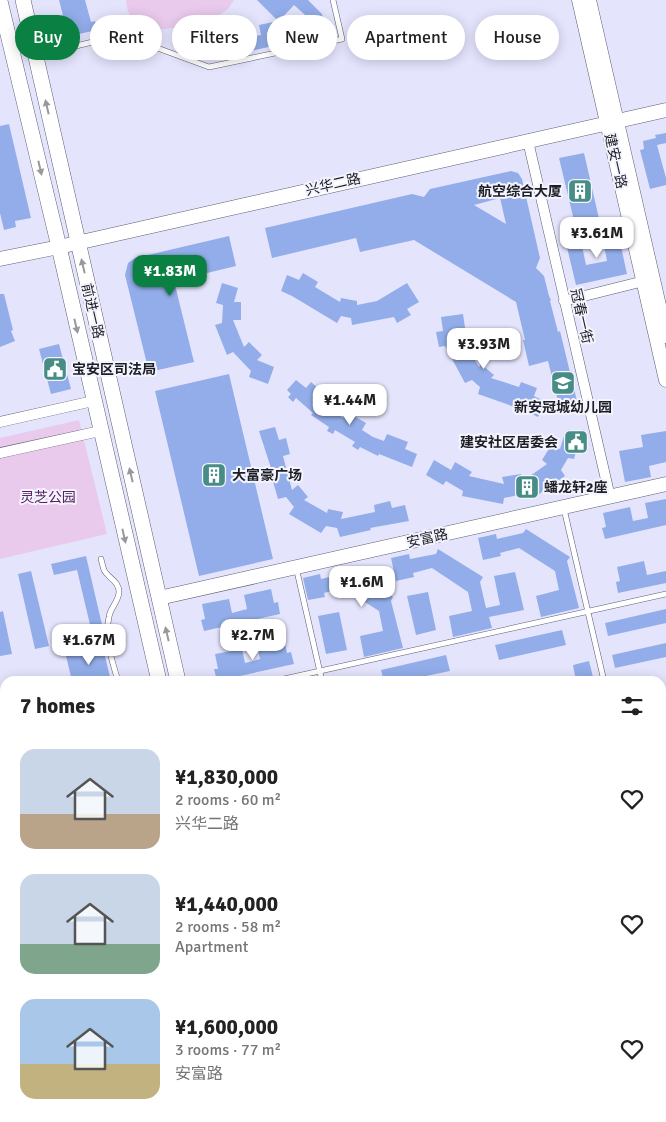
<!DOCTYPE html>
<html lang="en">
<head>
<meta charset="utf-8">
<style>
  :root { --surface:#fff; --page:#f2f2f2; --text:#222; --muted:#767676; --accent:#0b8043 }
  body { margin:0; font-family:Signika,"Noto Sans SC",sans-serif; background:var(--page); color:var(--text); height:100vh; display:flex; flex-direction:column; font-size:19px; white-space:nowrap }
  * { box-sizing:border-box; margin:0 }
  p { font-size:16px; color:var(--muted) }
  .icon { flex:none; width:28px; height:28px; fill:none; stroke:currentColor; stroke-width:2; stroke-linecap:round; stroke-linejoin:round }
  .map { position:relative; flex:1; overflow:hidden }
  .side { position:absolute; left:0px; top:676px; width:666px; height:446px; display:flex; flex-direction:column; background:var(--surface); border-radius:15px 15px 0 0; box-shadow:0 2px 12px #0003 }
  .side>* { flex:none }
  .top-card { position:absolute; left:15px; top:15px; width:636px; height:45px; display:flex; gap:10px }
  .price { position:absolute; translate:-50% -42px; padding:0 11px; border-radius:10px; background:#fff; color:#222; font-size:16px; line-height:32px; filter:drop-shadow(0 1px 2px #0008) }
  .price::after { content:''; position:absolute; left:50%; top:30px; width:15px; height:11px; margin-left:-8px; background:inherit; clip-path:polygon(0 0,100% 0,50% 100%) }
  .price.current { background:var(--accent); color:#fff }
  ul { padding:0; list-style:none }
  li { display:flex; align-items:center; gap:15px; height:125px; padding:0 20px }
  li span { display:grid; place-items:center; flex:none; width:140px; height:100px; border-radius:15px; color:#555 }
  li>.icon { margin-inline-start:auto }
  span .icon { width:60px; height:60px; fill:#fffc; stroke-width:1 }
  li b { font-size:21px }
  h2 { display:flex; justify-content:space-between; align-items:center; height:60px; padding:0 20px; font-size:21px }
  .pill { padding:0 18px; border-radius:22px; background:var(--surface); box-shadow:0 2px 12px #0003; font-size:18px; line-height:45px }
  .pill.current { background:var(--accent); color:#fff }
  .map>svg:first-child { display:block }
  .green { fill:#e9caec }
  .building { fill:#92ade9; fill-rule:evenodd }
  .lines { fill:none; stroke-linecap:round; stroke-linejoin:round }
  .lane-casing { stroke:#5d5d71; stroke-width:6 }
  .street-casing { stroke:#5d5d71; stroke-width:11 }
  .secondary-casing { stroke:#5d5d71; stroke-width:15 }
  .primary-casing { stroke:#5d5d71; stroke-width:16 }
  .lane { stroke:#fff; stroke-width:5 }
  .street { stroke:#fff; stroke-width:10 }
  .secondary { stroke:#fff; stroke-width:14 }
  .primary { stroke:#fff; stroke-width:15 }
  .oneway { fill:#99999d }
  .labels { text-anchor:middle; stroke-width:4; stroke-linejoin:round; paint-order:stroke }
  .street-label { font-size:14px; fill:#1d1d25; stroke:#f3f4fd }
  .poi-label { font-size:14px; font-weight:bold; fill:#1d1d25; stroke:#f3f4fd; text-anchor:start }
  .park-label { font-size:14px; fill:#5b2161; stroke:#f3f4fd }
</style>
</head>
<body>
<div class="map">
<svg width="666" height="1122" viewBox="0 0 666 1122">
  <rect width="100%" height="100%" fill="#e4e5fd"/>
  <path class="green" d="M 126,0 L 234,0 L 227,10 L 219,15 C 189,23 130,50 126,0 Z
    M 79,420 L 107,534 L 0,559 L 0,438 Z"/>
  <path class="building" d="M 59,0 L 85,0 L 91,22 L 95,21 L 97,30 L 65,37 L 63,28 L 66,27 Z
    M 257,0 L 308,0 L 322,14 L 327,34 L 246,52 L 243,38 L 261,35 L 259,25 L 278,21 ZM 294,5 L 314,23 L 266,34 L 280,20 Z
    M 9,124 L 31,218 L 15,221 L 16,227 L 4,230 L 0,213 L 0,126 Z
    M 666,133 L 666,143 L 657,145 L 666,178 L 666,185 L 650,189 L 640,150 L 644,149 L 643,141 L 656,138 L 655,135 Z
    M 584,153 L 600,223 L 576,229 L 559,158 Z
    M 511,171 L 518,173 L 522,179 L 540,258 L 536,268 L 544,276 L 549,296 L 551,300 L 550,301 L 558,332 L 560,331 L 577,401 L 559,405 L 548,361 L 529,366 L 523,340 L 525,340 L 516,302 L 414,240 L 360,252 L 356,238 L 272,258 L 265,228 L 412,194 L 424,197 L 430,189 ZM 500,198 L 506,224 L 474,205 Z
    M 617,228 L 627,274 L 576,285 L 565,239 L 580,236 L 586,265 L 607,261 L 601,231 Z
    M 229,236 L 236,266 L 174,281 L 194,362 L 149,372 L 125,275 L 128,263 L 135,258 Z
    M 303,273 L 318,282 L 315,287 L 340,302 L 341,298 L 357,301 L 357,305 L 377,301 L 407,283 L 419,302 L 407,309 L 411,315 L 397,323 L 394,317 L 352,325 L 351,318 L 341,316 L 337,323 L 292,296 L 281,291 L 287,275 L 299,280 Z
    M 222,283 L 238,288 L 234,302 L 241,302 L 241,320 L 233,320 L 244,347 L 249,342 L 262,355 L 257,360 L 274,367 L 268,384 L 249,377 L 251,371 L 233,352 L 227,355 L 215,325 L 222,323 L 223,305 L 216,303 Z
    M 0,294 L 4,294 L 13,330 L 11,331 L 15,341 L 0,347 Z
    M 463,314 L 468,348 L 479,367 L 481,364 L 494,375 L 491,378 L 519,387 L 521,382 L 537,388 L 534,396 L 546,402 L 538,417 L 526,411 L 478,394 L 480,387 L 472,380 L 465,383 L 445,346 L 439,347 L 436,332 L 443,331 L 441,317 Z
    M 59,344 L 71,389 L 51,394 L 39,349 Z
    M 229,374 L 273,559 L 199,576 L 155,391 Z
    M 296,380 L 306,388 L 311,382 L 328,397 L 322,403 L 343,418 L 347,412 L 366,423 L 362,430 L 373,437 L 384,441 L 387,434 L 408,442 L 405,449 L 417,454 L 412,467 L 379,454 L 378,456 L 360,447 L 358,450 L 352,446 L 355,442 L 335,430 L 333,434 L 327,431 L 329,427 L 311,415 L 313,413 L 296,398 L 293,402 L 288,397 L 291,394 L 287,390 Z
    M 275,427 L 279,440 L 286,438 L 290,454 L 283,456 L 292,490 L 298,485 L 308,497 L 304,500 L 327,513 L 328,509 L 343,512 L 341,519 L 375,512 L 374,505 L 390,501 L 392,508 L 405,505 L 409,521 L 370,528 L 371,530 L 340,537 L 337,528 L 326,526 L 321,533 L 289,514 L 294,507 L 286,497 L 278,499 L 269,468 L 271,468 L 259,431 Z
    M 666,431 L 666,462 L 649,466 L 651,477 L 625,482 L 619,451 L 643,447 L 641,435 Z
    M 564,436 L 579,440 L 574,459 L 568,458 L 561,470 L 565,476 L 532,499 L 528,493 L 504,498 L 503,504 L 462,496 L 463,491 L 446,481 L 443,485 L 426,475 L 434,460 L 451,470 L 455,462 L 472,472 L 469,476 L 504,484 L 502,477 L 521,474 L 523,481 L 547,464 L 542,460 L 552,444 L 560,449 Z
    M 666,499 L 666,525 L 605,539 L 602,528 L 606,527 L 603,513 L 630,507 L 633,521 L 648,518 L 645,503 Z
    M 526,529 L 570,557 L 567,561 L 579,608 L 541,617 L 536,596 L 559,590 L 555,571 L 519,548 L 500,553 L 501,556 L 483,560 L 478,538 L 496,534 L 497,539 L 523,533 Z
    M 438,549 L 483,577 L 480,582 L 486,608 L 500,605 L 494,576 L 515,572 L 524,610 L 489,617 L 492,628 L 453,637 L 449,616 L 472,611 L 468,592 L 432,568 L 413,573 L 414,577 L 396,581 L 391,558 L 409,554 L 410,559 L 436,554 Z
    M 86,556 L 103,629 L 103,631 L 92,633 L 77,570 L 54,575 L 51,564 Z
    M 644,561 L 647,575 L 666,571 L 666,583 L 618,593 L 616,582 L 620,581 L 617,567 Z
    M 350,569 L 393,597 L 391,601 L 403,648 L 364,657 L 360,636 L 383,631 L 379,611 L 343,588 L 324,593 L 325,597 L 308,600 L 303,578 L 320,574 L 321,579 L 347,573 Z
    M 31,571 L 49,646 L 35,649 L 18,574 Z
    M 271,589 L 274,603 L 278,602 L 280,614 L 204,631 L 201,620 L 205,619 L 202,604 L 229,599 L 232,613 L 247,609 L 244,595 Z
    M 428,592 L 436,630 L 416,635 L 407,596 Z
    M 666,609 L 666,623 L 608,636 L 605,623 Z
    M 3,611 L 12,654 L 0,656 L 0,612 Z
    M 339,612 L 347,650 L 326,654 L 318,616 Z
    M 562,630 L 566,645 L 499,660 L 495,645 Z
    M 284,639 L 287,653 L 291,652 L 294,664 L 217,681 L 214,669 L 218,669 L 215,654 L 242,649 L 245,663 L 253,661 L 260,659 L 257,645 Z
    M 666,643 L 666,657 L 615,668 L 612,655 Z
    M 103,648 L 111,681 L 72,681 L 66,656 Z
    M 446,655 L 450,671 L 402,681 L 384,681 L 381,670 Z
    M 589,661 L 594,681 L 576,681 L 573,665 Z"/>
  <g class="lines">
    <defs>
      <path id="lane" d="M 38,55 L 122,35 L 209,67 L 342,39 L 333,0
        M 564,509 L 604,681
        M 101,559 C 102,563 103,567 104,570 C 108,578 119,581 119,592 C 119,601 110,608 109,617 C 104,639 112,660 118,681
        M 296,567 L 322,681
        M 275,681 L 666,594
        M 0,726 L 5,725
        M 661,1067 L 666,1088"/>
      <path id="street" d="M 528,141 L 610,497
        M 564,301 L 644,281
        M 0,422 L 93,401
        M 0,453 L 100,431
        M 661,915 L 666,914
        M 661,1105 L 666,1103
        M 574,1118 L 575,1122
        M 592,1122 L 610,1118"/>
      <path id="secondary" d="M 579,0 L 666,380
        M 589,0 L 666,336
        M 0,259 L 59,247 L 666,110
        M 159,598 L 666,484"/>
      <path id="primary" d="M 23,0 L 178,681
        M 0,1 L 59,247 L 159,681
        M 661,731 L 666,730
        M 661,750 L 666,749
        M 0,880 L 5,879
        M 0,900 L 5,899
        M 259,1118 L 260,1122
        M 276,1118 L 278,1122"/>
    </defs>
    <use href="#lane" class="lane-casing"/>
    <use href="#street" class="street-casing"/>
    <use href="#secondary" class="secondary-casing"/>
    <use href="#primary" class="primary-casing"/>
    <use href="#lane" class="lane"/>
    <use href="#street" class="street"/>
    <use href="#secondary" class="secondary"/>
    <use href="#primary" class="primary"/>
  </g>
  <defs><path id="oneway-solid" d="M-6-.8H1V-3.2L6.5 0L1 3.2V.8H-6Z" transform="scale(1.25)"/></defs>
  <g class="oneway">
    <use href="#oneway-solid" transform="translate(47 107) rotate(-103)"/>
    <use href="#oneway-solid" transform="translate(40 168) rotate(77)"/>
    <use href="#oneway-solid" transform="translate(83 266) rotate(-103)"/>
    <use href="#oneway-solid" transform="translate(76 326) rotate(77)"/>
    <use href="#oneway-solid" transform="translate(131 475) rotate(-103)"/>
    <use href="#oneway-solid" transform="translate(124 536) rotate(77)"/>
    <use href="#oneway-solid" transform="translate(167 634) rotate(-103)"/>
  </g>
  <defs>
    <symbol id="building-square" viewBox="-11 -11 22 22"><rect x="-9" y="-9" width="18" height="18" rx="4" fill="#478d86" stroke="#f3f4fd"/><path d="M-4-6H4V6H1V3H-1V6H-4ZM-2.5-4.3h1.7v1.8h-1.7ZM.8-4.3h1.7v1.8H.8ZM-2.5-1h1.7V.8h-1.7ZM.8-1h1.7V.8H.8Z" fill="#fff"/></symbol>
    <symbol id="civic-square" viewBox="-11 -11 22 22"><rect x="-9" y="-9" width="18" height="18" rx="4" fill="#478d86" stroke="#f3f4fd"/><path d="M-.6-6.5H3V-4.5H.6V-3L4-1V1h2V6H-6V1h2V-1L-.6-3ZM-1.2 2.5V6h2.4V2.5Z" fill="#fff"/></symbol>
    <symbol id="school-square" viewBox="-11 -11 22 22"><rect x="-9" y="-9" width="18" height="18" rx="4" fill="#478d86" stroke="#f3f4fd"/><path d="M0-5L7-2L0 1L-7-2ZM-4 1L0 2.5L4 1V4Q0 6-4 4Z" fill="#fff"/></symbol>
  </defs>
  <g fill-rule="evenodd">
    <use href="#building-square" x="566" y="177" width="28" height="28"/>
    <use href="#civic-square" x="41" y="355" width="28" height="28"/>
    <use href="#school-square" x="549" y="369" width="28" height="28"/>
    <use href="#civic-square" x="562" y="428" width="28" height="28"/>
    <use href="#building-square" x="200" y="461" width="28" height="28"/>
    <use href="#building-square" x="513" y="473" width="28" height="28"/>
  </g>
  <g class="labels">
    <g class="street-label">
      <text transform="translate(616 161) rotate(77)" y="5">建安一路</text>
      <text transform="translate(333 184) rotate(-13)" y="5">兴华二路</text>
      <text transform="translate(93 311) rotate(77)" y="5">前进一路</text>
      <text transform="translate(582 316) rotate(77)" y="5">冠春一街</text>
      <text transform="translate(427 538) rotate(-13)" y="5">安富路</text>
    </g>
    <g class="poi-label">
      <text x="562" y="196" text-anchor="end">航空综合大厦</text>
      <text x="72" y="374">宝安区司法局</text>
      <text x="563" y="412" text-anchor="middle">新安冠城幼儿园</text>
      <text x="558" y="447" text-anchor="end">建安社区居委会</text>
      <text x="232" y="480">大富豪广场</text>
      <text x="544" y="492">蟠龙轩2座</text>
    </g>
    <g class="park-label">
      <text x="48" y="502">灵芝公园</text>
    </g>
  </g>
</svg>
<b class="price" style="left:597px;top:259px">¥3.61M</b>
<b class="price current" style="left:170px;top:297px">¥1.83M</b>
<b class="price" style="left:484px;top:370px">¥3.93M</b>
<b class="price" style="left:350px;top:426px">¥1.44M</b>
<b class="price" style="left:362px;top:608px">¥1.6M</b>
<b class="price" style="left:253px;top:661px">¥2.7M</b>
<b class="price" style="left:89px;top:666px">¥1.67M</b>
<div class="top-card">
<a class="pill current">Buy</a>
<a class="pill">Rent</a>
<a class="pill">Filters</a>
<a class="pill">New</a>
<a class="pill">Apartment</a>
<a class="pill">House</a>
</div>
<section class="side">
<h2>7 homes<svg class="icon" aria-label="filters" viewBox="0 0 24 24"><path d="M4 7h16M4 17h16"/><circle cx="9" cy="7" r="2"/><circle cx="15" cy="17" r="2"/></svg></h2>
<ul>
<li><span style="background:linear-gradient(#c9d6e8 65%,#b9a48a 0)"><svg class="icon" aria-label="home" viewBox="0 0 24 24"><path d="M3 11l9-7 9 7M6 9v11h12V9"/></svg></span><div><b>¥1,830,000</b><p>2 rooms · 60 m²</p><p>兴华二路</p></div><svg class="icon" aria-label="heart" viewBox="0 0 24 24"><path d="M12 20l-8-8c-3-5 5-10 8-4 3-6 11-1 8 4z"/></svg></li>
<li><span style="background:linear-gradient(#c9d6e8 70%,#7fa58c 0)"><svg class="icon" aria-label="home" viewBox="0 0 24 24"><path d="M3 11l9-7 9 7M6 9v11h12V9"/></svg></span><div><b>¥1,440,000</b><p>2 rooms · 58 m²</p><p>Apartment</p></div><svg class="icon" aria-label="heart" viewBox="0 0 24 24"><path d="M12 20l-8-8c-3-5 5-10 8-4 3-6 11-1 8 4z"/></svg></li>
<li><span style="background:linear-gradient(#a9c7e8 65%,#c2b280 0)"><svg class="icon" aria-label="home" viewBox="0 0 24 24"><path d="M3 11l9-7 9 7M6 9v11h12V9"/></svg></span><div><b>¥1,600,000</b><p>3 rooms · 77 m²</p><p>安富路</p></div><svg class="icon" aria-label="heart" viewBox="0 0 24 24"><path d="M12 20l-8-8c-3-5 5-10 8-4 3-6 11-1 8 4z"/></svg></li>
</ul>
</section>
</div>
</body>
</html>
